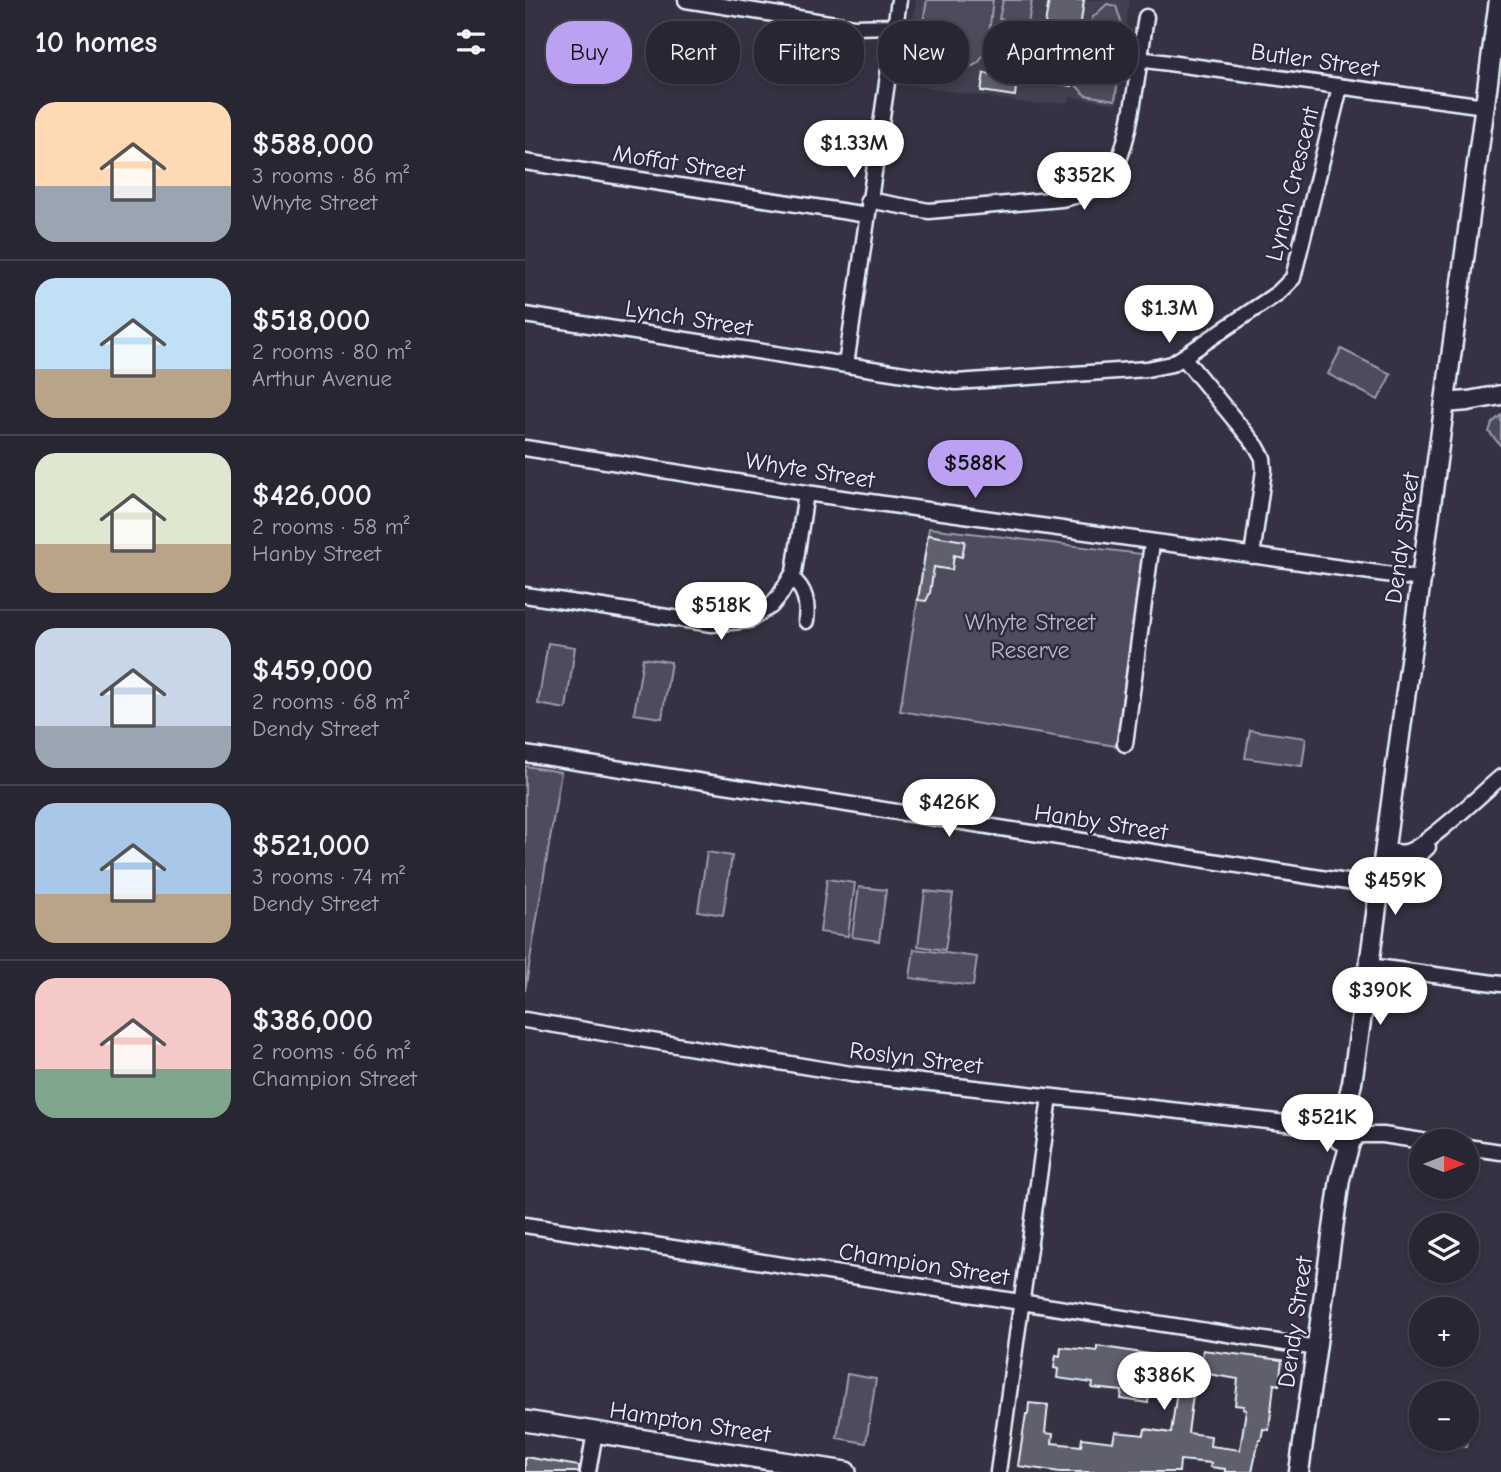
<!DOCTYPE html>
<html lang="en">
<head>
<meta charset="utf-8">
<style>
  :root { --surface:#282633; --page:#302e3b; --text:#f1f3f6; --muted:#a5a5ac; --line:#44434e; --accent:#bca0f2 }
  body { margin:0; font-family:"Comic Neue",sans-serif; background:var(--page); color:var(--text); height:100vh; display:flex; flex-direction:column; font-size:26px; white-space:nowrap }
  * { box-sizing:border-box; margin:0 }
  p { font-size:23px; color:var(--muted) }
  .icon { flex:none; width:38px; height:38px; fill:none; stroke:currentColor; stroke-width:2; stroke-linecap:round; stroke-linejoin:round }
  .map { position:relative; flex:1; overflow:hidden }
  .drawer { display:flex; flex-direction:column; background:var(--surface); width:525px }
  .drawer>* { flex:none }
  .guide { position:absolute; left:21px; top:21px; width:665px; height:63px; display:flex; gap:14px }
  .needle { width:46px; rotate:90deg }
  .controls { position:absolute; left:884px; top:1129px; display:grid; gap:14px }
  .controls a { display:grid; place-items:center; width:70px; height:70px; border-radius:50%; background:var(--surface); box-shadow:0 4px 10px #0003,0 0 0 2px var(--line); font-size:35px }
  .price { position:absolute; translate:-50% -60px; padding:0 16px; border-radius:24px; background:#fff; color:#222; font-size:23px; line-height:46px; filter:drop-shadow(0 2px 4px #0008) }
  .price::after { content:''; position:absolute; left:50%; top:42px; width:21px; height:16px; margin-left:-10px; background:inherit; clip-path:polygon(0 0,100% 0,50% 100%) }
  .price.active { background:var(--accent); color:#111 }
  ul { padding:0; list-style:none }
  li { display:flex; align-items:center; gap:21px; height:175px; padding:0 35px }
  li+li { border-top:2px solid var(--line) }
  li span { display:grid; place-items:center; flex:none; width:196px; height:140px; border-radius:21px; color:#555 }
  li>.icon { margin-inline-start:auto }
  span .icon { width:84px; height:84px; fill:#fffc; stroke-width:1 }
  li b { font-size:30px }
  h2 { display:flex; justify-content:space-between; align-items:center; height:84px; padding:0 35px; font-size:30px }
  .tag { padding:0 24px; border-radius:28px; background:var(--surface); box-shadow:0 4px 10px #0003,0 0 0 2px var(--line); font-size:24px; line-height:63px }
  .tag.active { background:var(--accent); color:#111 }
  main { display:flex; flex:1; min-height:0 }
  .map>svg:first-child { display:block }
  .built { fill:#433f51 }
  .green { fill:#4d4b5c; stroke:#9a9eaa; stroke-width:2 }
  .building { fill:#605e6e; stroke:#e8f1f8; stroke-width:2; fill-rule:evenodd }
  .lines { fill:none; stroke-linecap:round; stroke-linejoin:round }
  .minor-casing { stroke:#e8f1f8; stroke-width:19 }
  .tertiary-casing { stroke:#e8f1f8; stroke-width:23 }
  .secondary-casing { stroke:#e8f1f8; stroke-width:24 }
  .minor { stroke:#2f2a3d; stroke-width:14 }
  .tertiary { stroke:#2f2a3d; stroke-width:18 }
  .secondary { stroke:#2f2a3d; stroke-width:19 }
  .labels { text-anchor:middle; stroke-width:5; stroke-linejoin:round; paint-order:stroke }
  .street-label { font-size:24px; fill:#e8f1f8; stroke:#2f2a3d }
  .park-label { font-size:24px; fill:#b2b7c1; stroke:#2f2a3d }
</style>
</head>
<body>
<main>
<section class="drawer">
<h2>10 homes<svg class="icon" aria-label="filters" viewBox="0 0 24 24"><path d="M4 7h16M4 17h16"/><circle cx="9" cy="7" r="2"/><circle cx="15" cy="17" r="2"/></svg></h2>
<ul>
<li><span style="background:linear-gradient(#ffd9b3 60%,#9aa5b1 0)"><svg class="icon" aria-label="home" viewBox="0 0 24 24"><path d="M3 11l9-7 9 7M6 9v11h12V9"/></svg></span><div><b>$588,000</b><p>3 rooms · 86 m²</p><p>Whyte Street</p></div></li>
<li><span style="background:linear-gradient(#bfe0f5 65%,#b9a48a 0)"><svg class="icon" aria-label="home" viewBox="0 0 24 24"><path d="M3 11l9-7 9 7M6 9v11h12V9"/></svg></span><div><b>$518,000</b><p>2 rooms · 80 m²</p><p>Arthur Avenue</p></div></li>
<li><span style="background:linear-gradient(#dfe7d0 65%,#b9a48a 0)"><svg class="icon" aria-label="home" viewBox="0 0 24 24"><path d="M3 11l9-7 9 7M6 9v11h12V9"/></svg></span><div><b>$426,000</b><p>2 rooms · 58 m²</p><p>Hanby Street</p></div></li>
<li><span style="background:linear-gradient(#c9d6e8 70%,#9aa5b1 0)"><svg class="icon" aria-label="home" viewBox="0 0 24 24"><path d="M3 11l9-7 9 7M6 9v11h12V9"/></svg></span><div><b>$459,000</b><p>2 rooms · 68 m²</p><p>Dendy Street</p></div></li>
<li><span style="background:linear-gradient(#a9c7e8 65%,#b9a48a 0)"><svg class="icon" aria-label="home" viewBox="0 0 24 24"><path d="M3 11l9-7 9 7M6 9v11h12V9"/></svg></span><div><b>$521,000</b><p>3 rooms · 74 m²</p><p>Dendy Street</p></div></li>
<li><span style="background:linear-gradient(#f6c9c9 65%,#7fa58c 0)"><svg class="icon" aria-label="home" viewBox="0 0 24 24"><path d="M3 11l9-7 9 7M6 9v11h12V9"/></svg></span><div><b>$386,000</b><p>2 rooms · 66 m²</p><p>Champion Street</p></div></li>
</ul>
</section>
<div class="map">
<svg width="976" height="1472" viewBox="0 0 976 1472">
  <rect width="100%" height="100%" fill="#363244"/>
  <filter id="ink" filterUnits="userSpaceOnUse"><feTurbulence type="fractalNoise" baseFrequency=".0143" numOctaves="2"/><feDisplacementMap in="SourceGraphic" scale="14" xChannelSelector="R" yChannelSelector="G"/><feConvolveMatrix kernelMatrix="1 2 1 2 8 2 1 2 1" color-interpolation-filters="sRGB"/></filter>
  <g filter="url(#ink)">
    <path class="built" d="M 391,0 L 605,0 L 602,15 L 602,46 L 592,104 L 546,97 L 542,102 L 509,104 L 379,84 Z"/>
    <path class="green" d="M 402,0 L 468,0 C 463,30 467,87 422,59 C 414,54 406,50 399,43 L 396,33 Z
      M 478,0 L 507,0 L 503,24 L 474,19 Z
      M 582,4 L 591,6 L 598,28 L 592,61 L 561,55 L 567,18 Z
      M 560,58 L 595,64 L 590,100 L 560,95 L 549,83 L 557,76 Z
      M 816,349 L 866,374 L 853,400 L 803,374 Z
      M 976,415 L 976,446 L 964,432 L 967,423 Z
      M 404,528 L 617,554 L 591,746 L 375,711 Z
      M 23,643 L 50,647 L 41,709 L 13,704 Z
      M 118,658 L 146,662 L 137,718 L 109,714 Z
      M 725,730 L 781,738 L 777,766 L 720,758 Z
      M 0,766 L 36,772 L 0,991 Z
      M 182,852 L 207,856 L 198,915 L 173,911 Z
      M 302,879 L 330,883 L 323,936 L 295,932 Z
      M 334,887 L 361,890 L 354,941 L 327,937 Z
      M 400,891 L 428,894 L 420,950 L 393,946 Z
      M 389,949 L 452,957 L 448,986 L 385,978 Z
      M 322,1374 L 351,1379 L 341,1443 L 312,1438 Z
      M 906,1387 L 950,1393 L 948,1413 L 942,1412 L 942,1393 L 905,1393 Z
      M 942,1426 L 944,1426 L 941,1447 L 897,1440 L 898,1438 L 942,1438 Z"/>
    <path class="building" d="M 524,0 L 559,0 L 547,86 L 511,80 Z
      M 459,73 L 492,78 L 490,96 L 456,91 Z
      M 403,535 L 440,541 L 437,557 L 429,555 L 427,570 L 409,567 L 405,593 L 401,601 L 393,600 Z
      M 572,1346 L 676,1362 L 678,1350 L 757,1360 L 754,1385 L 749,1384 L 744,1430 L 738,1429 L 736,1440 L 734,1440 L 727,1472 L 700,1472 L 700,1469 L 685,1467 L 686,1463 L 655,1460 L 654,1472 L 535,1472 L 493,1466 L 501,1414 L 503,1414 L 504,1403 L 523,1405 L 520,1433 L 528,1434 L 527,1443 L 556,1446 L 557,1438 L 588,1442 L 590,1432 L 619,1435 L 620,1429 L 646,1433 L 652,1391 L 625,1388 L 623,1403 L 596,1399 L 597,1391 L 567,1388 L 568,1383 L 532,1378 L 533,1369 L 529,1368 L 531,1355 L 535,1356 L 536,1347 L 572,1351 ZM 671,1372 L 713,1379 L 710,1405 L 719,1406 L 718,1409 L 721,1410 L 715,1450 L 685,1446 L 686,1436 L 663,1433 Z
      M 0,1457 L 54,1466 L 54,1472 L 0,1472 Z"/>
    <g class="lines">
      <defs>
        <path id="minor" d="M 161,0 L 329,27 L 370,26
          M 614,59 L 960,106
          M 0,162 L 342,215
          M 343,200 L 404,211 L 536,199 C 556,196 575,188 588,171 C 606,147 615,51 621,17
          M 0,315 L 431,382 L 622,369 L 647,364 L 658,357 L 753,293 L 768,278 L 815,87
          M 658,357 L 732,447 L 738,458 L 739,470 L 727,556
          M 321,365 L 374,0
          M 0,448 L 281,493 L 896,579
          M 266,578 C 281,589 283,604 281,621
          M 0,595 L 187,624 L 224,620 L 246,606 L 255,595 L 269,572 L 281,493
          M 600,744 L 627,543
          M 0,754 L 854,887
          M 859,850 C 866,851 874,854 881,852 C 900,848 958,792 976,777
          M 857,864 C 878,865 888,863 903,847
          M 844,966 L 976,984
          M 0,1020 L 326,1074 L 778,1125 L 811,1125
          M 831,1135 L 858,1135 L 897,1141
          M 942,1147 L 976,1152
          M 0,1225 L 792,1348
          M 63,1472 L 70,1432
          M 473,1472 L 525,1097"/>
        <path id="tertiary" d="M 920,403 L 943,401 L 976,395
          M810 1130a11 11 0 1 1 22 0a11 11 0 1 1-22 0Z
          M 818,1119 L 827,1083 L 844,966 L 974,0
          M 774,1472 L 815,1179 L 826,1140"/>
        <path id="secondary" d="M 0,1421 L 321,1472"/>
      </defs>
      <use href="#minor" class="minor-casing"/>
      <use href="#tertiary" class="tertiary-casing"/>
      <use href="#secondary" class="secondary-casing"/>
      <use href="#minor" class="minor"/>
      <use href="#tertiary" class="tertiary"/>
      <use href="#secondary" class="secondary"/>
    </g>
  </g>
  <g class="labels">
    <g class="street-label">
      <text transform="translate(790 60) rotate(8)" y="8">Butler Street</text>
      <text transform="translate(154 163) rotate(9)" y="8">Moffat Street</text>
      <text transform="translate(767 184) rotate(-76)" y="8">Lynch Crescent</text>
      <text transform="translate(164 318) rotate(9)" y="8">Lynch Street</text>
      <text transform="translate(285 470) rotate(9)" y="8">Whyte Street</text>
      <text transform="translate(877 538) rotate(-82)" y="8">Dendy Street</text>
      <text transform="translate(576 822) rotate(9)" y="8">Hanby Street</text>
      <text transform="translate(391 1058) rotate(7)" y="8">Roslyn Street</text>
      <text transform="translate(399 1264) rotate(9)" y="8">Champion Street</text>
      <text transform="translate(770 1322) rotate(-82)" y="8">Dendy Street</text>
      <text transform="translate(165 1422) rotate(9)" y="8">Hampton Street</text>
    </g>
    <g class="park-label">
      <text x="505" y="630">Whyte Street<tspan x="505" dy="28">Reserve</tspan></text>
    </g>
  </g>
</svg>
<div class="controls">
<a><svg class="needle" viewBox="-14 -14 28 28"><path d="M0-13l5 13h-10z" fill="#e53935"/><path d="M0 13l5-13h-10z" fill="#a5a5ac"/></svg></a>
<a><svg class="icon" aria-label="layers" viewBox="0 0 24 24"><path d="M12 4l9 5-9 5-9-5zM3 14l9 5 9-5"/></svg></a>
<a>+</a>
<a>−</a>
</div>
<b class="price" style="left:329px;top:180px">$1.33M</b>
<b class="price" style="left:559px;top:212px">$352K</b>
<b class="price" style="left:644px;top:345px">$1.3M</b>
<b class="price active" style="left:450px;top:500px">$588K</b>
<b class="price" style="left:196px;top:642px">$518K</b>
<b class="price" style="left:424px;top:839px">$426K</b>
<b class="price" style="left:870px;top:917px">$459K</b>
<b class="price" style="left:855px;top:1027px">$390K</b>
<b class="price" style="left:802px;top:1154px">$521K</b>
<b class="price" style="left:639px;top:1412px">$386K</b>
<div class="guide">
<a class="tag active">Buy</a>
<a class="tag">Rent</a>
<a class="tag">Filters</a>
<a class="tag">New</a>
<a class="tag">Apartment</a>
</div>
</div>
</main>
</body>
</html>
